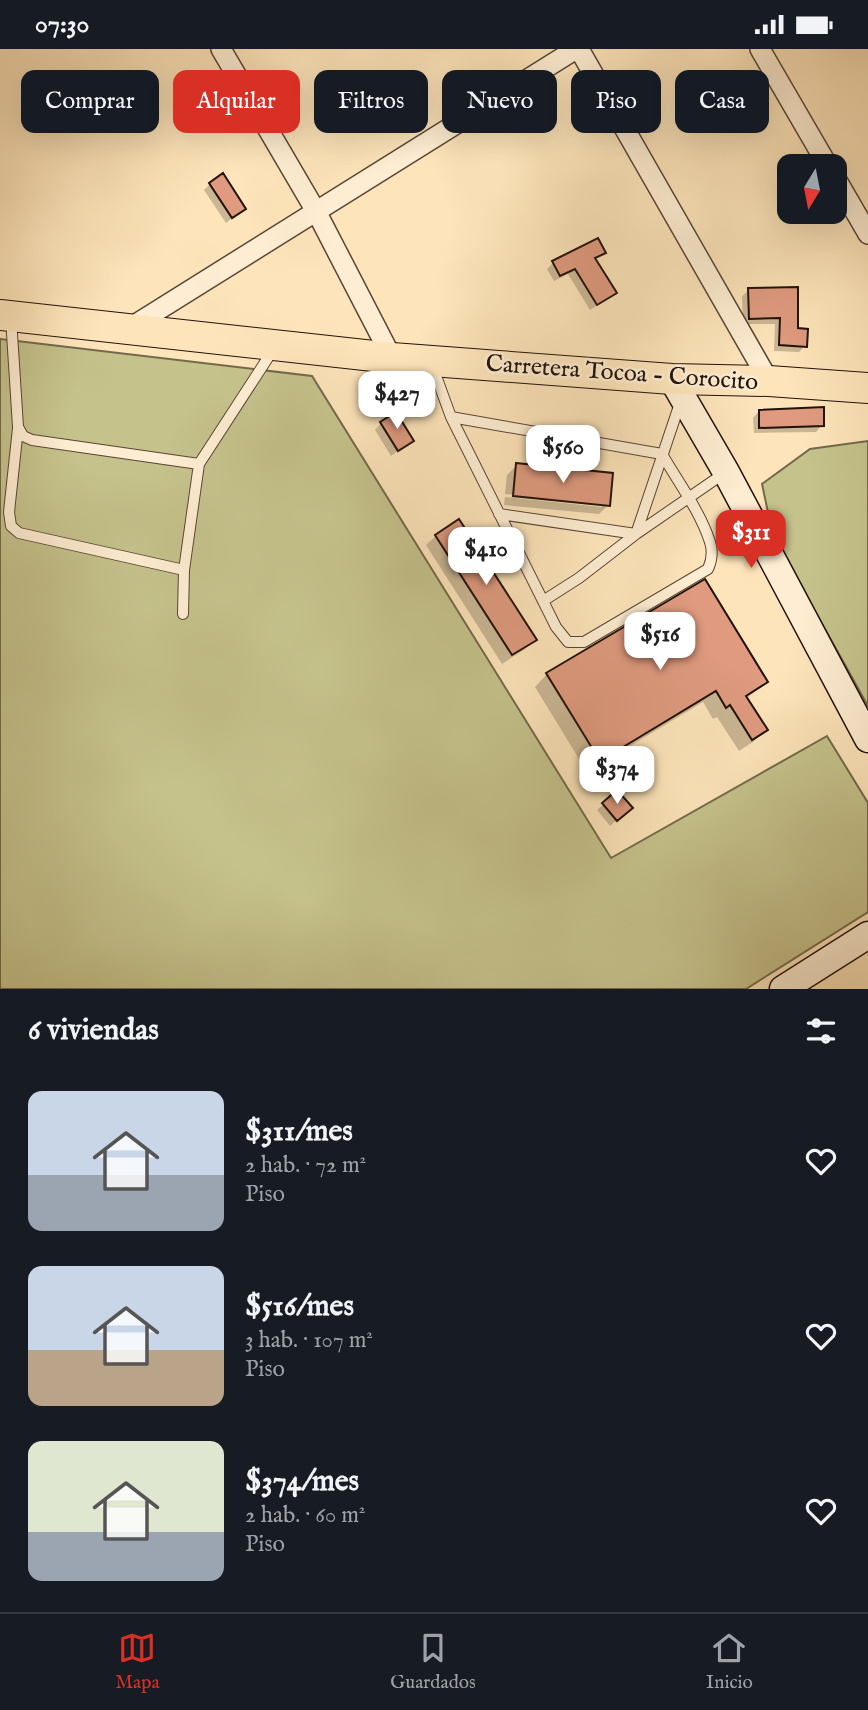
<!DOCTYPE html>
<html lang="es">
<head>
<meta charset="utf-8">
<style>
  :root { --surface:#171b24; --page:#242831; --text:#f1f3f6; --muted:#9ea1a6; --line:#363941; --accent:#d93025 }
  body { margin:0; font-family:"IM FELL English",serif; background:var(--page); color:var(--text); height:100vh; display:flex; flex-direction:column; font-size:26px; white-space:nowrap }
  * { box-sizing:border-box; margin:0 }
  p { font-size:23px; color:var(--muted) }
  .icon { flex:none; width:38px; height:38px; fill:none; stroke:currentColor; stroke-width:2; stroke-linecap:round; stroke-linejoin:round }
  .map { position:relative; height:940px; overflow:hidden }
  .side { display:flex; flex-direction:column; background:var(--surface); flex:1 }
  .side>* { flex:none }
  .guide { position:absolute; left:21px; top:21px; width:826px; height:63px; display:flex; gap:14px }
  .needle { width:46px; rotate:190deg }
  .buttons { position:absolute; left:777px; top:105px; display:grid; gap:14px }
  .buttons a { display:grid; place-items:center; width:70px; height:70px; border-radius:14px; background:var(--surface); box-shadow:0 7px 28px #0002; font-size:35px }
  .price { position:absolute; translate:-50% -60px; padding:0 16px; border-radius:14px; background:#fff; color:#222; font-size:23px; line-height:46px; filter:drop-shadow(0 2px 4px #0008) }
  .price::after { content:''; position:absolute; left:50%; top:42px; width:21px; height:16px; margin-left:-10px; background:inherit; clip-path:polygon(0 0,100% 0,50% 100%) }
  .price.current { background:var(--accent); color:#fff }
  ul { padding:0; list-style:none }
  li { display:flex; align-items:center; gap:21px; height:175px; padding:0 28px }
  li span { display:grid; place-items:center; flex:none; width:196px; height:140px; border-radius:14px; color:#555 }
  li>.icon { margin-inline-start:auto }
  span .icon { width:84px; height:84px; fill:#fffc; stroke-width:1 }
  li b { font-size:30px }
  h2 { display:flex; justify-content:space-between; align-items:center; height:84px; padding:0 28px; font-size:30px }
  .pill { padding:0 24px; border-radius:14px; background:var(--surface); box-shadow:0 7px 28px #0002; font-size:24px; line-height:63px }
  .pill.current { background:var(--accent); color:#fff }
  .status { display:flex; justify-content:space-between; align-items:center; height:49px; padding:0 35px; background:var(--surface); direction:ltr }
  .status svg { height:19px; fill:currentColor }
  .dock { display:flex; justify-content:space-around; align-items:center; height:98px; border-top:2px solid var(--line); background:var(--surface); font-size:19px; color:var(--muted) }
  .dock a { display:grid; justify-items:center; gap:4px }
  .dock .current { color:var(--accent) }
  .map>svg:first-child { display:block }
  .green { fill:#c5c28c; stroke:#736a4b; stroke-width:2 }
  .shadow { fill:#0003 }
  .building { fill:#df9a7f; stroke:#21120a; stroke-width:2 }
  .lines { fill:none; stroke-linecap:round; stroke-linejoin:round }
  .lane-casing { stroke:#584636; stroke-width:12 }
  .street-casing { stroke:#584636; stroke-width:22 }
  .secondary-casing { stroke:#21120a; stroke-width:29 }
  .primary-casing { stroke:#21120a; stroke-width:32 }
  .lane { stroke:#feedd2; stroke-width:10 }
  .street { stroke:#feedd2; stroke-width:19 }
  .secondary { stroke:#feedd2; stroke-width:26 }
  .primary { stroke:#fde4ba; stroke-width:30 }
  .labels { text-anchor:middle; stroke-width:5; stroke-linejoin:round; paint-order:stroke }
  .street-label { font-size:24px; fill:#21120a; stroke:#feedd2 }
</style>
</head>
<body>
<div class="status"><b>07:30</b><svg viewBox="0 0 49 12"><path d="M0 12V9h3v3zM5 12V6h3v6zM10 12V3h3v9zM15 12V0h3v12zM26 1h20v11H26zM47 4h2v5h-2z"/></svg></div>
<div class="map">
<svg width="868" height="940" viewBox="0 0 868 940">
  <rect width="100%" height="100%" fill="#fde4ba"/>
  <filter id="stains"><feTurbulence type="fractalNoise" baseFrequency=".00286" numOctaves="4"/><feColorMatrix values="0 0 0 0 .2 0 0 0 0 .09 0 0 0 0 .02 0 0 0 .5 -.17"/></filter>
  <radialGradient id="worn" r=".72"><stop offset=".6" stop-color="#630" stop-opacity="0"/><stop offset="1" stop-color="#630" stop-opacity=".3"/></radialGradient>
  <path class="green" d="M 0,290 L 312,327 L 611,809 L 827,687 L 868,754 L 868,863 L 746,940 L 0,940 Z
    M 868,392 L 868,657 L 773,487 L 762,435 L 810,400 Z"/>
  <path class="shadow" d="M 210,135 L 244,160 L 226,174 L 204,141 Z
    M 603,204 L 594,211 L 615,244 L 590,261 L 568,225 L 554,232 L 547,220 L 553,214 Z
    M 749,241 L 797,281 L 805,297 L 799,303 L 774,302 L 775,275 L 743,275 L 742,247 Z
    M 759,362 L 822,376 L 816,383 L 754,384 L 753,369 Z
    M 381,374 L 412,392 L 391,407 L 375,381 Z
    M 517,416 L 608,456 L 599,465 L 504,456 L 505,448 L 602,458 L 602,454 L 505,445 L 507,426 Z
    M 436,487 L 534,590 L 525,600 L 502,615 L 426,496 Z
    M 547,625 L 766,633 L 746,650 L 766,680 L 753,693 L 739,702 L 717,668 L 713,670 L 703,653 L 587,723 L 535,638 Z
    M 617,743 L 624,765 L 610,777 L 597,761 Z"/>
  <path class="building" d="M 223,124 L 246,160 L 232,169 L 209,134 Z
    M 598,189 L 606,204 L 595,209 L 617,244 L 597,256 L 575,220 L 560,227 L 552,212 Z
    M 798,238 L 798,279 L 808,280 L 807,298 L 779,296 L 780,269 L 749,270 L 748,239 Z
    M 824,358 L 824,377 L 759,379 L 759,361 Z
    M 396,363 L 414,392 L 398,402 L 380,373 Z
    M 516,414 L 613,424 L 610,457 L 513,447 Z
    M 459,470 L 537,591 L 512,606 L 435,486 Z
    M 705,530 L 768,633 L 746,647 L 768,681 L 752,691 L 730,656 L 726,659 L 716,642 L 600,712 L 546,624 Z
    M 617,741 L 633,759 L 617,772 L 602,754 Z"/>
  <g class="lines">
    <defs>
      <path id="lane" d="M 11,269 L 18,378 L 23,387 L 32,391 L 199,415 L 273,301
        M 432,316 L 451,368 L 556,578 L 568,593 L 584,593 L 708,520 C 712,511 713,502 710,493 C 700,462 678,433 662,405 L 451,368
        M 18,379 L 9,463 L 11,477 L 19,484 L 184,521
        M 499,465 L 636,485 L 726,423
        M 543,552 L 579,529 L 636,485 L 680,354
        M 183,565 L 184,521 L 199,415"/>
      <path id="street" d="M 221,0 L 317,164 L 392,309
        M 579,0 L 769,332
        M 760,0 L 828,117
        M 835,128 L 868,185
        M 128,280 L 576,0"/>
      <path id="secondary" d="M 672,330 L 726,423 L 868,690
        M 783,940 L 868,886"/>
      <path id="primary" d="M 0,266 L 392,309 L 672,330 L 769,332 L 868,339"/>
    </defs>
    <use href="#lane" class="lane-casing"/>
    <use href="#street" class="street-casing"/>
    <use href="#secondary" class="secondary-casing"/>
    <use href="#primary" class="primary-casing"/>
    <use href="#lane" class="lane"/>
    <use href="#street" class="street"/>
    <use href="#secondary" class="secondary"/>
    <use href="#primary" class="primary"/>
  </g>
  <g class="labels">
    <g class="street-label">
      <text transform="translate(622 323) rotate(4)" y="8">Carretera Tocoa - Corocito</text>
    </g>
  </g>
  <rect width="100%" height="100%" filter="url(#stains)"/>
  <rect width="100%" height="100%" fill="url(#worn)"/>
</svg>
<div class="buttons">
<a><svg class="needle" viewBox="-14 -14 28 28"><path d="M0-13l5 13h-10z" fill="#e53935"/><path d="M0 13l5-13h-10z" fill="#9ea1a6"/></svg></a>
</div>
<b class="price" style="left:397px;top:382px">$427</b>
<b class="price" style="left:563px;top:436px">$560</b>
<b class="price current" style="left:751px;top:521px">$311</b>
<b class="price" style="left:486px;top:538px">$410</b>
<b class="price" style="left:660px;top:623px">$516</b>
<b class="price" style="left:617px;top:757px">$374</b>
<div class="guide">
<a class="pill">Comprar</a>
<a class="pill current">Alquilar</a>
<a class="pill">Filtros</a>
<a class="pill">Nuevo</a>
<a class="pill">Piso</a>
<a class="pill">Casa</a>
</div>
</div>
<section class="side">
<h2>6 viviendas<svg class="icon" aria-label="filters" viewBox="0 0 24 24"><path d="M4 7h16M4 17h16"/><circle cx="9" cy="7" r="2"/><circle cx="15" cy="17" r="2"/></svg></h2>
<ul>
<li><span style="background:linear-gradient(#c9d6e8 60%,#9aa5b1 0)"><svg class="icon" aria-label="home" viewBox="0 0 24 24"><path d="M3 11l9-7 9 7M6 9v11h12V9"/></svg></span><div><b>$311/mes</b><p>2 hab. · 72 m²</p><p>Piso</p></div><svg class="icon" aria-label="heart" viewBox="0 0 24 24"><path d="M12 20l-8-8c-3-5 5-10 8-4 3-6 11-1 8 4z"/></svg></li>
<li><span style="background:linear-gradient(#c9d6e8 60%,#b9a48a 0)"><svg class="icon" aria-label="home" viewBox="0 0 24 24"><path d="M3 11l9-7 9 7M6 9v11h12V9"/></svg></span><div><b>$516/mes</b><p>3 hab. · 107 m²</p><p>Piso</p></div><svg class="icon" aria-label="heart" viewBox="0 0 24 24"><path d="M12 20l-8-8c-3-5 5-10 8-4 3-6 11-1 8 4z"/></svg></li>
<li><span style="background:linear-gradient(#dfe7d0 65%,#9aa5b1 0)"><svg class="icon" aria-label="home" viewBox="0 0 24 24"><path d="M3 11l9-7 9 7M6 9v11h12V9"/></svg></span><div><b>$374/mes</b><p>2 hab. · 60 m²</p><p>Piso</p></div><svg class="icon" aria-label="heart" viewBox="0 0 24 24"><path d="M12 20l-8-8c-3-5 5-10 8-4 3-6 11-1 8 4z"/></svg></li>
</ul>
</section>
<nav class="dock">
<a class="current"><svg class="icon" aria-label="map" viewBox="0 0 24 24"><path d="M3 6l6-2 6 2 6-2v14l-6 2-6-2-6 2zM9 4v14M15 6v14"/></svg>Mapa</a>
<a><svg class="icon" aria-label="saved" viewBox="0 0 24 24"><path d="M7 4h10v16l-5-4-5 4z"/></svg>Guardados</a>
<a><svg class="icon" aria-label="home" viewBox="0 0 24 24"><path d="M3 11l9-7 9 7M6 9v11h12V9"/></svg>Inicio</a>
</nav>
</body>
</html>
